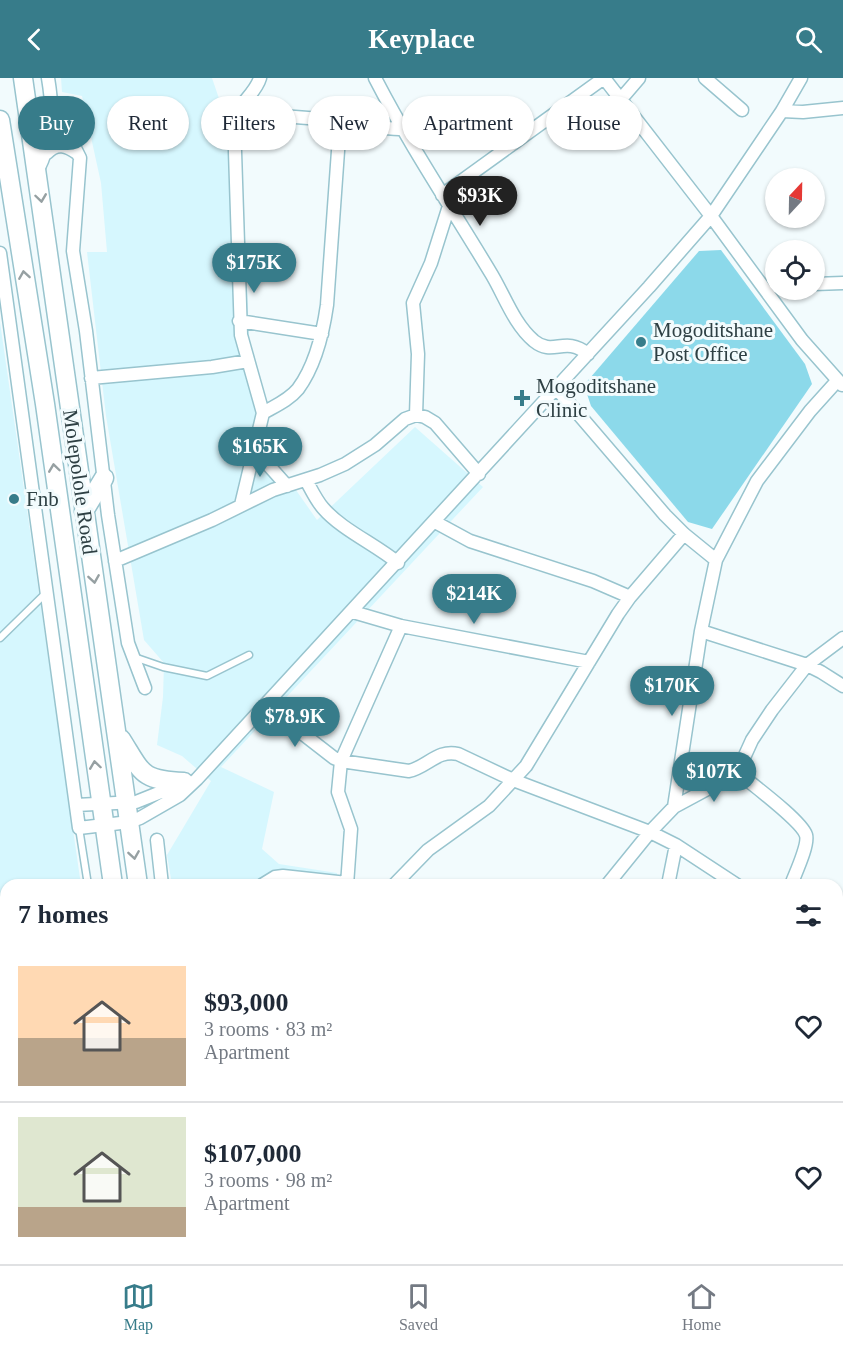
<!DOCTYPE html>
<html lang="en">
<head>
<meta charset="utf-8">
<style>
  :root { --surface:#fff; --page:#f2f2f3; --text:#1f2937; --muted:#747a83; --line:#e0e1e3; --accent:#377c8a }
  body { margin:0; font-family:"Times New Roman",serif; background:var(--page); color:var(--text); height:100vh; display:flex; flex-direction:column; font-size:22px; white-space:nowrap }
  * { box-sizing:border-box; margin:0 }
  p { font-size:20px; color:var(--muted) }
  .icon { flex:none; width:33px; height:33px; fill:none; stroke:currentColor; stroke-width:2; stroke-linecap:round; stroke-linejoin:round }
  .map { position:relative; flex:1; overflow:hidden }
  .side { position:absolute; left:0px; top:801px; width:843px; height:386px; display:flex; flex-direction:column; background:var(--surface); border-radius:18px 18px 0 0; box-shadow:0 2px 4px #0004 }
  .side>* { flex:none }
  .hud { position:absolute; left:18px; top:18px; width:807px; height:54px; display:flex; gap:12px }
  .needle { width:39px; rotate:22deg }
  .tools { position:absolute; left:765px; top:90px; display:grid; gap:12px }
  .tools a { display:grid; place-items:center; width:60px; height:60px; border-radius:50%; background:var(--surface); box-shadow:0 2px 4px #0004; font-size:30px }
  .price { position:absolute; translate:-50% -51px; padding:0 14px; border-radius:21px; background:var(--accent); color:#fff; font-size:20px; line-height:39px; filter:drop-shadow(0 2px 3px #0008) }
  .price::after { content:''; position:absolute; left:50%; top:36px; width:18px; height:14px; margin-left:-9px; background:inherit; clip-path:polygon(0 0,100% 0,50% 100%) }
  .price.on { background:#222; color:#fff }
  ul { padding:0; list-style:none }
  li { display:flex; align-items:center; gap:18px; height:150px; padding:0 18px }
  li+li { border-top:2px solid var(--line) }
  li span { display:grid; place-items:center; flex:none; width:168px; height:120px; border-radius:0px; color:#555 }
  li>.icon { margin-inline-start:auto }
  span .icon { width:72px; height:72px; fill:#fffc; stroke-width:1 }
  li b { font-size:26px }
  h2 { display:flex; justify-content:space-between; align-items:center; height:72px; padding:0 18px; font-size:26px }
  .tag { padding:0 21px; border-radius:27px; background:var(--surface); box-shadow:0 2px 4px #0004; font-size:21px; line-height:54px }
  .tag.on { background:var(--accent); color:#fff }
  header { display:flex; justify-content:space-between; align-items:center; height:78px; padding:0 18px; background:var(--accent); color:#fff; font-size:27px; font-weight:700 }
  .dock { display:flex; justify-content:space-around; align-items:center; height:84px; border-top:2px solid var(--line); background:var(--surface); font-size:16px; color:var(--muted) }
  .dock a { display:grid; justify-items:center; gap:3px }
  .dock .on { color:var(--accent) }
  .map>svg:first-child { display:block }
  .built { fill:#d6f7fe }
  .green { fill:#8cd9ea }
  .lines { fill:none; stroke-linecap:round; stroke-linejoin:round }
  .lane-casing { stroke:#98c4ce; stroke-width:9 }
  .street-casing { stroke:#98c4ce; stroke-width:15 }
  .secondary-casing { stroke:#98c4ce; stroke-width:20 }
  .primary-casing { stroke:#98c4ce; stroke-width:21 }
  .lane { stroke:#fff; stroke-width:6 }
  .street { stroke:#fff; stroke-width:12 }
  .secondary { stroke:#fff; stroke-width:16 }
  .primary { stroke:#fff; stroke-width:18 }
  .oneway { stroke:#96a0a2 }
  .poi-dot { fill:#377c8a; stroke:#f2fbfd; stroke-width:2 }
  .labels { text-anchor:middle; stroke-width:6; stroke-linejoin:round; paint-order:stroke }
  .poi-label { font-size:21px; fill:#2e4044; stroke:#f2fbfd; text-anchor:start }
  .street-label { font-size:21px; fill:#2e4044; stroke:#f2fbfd }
</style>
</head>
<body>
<header><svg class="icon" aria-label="back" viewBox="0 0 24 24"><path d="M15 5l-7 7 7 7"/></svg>Keyplace<svg class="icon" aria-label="search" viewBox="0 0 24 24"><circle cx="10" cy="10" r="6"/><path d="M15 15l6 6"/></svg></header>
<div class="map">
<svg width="843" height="1186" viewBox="0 0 843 1186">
  <rect width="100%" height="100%" fill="#f2fbfd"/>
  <path class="built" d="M 61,0 L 212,0 L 242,88 L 249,257 L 265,368 L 317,442 L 415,349 L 483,409 L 221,689 L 274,714 L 262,771 L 279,786 L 337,795 L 337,807 L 172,807 L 167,777 L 211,703 L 182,678 L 157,667 L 163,619 L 164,585 L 144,562 L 106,338 L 87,174 L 107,174 L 101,105 L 82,18 L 62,14 Z
    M 0,244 L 81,807 L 6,807 L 6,926 L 0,929 Z"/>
  <path class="green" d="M 721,172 L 805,286 L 812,306 L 712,451 L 688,444 L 591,328 L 584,307 L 699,173 Z"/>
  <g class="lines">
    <defs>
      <path id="lane" d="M 0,560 L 47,514
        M 134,579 L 163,589 L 207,598 L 249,577
        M 79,750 L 88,807
        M 0,865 L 6,882"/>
      <path id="street" d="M 375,0 C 410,68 453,132 492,197 C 505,219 514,246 534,263 C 554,279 564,257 588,276
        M 604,0 L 711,138 L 802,262 L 842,307
        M 705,0 L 742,32
        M 621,21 L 639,0
        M 52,24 L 80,80 L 73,173 L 86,253 L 108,437 L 128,565 L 145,610
        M 782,33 L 803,34 L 843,30
        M 235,37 C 264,37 292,38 320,41 C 349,44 375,51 404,51
        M 47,75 C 57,64 67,68 77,75
        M 37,94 C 53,62 54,35 48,0
        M 442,117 L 604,0
        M 0,175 L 79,750 L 129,744 L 140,740 L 180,717 L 197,701 L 649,209 L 711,138 L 782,33 L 801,0
        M 814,206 L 843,205
        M 239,243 L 322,256
        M 91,300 L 212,289 L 248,283
        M 557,311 L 665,437 L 684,456 L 716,482
        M 263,335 C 275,328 289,322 298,311 C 315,288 323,255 327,227 L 340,45
        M 416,337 L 418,276 L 413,225 L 431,185 L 449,128
        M 255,372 L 287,408
        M 306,402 C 311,411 316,422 323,430 C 342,452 375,466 398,485
        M 241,427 L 263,335 L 241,257 L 234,43 C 237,26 255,17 260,0
        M 435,444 L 470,463 L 593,503 L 630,519
        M 115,483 L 212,442 L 273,412 L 320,397 L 345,386 L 375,367 L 405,341 L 416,337 L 425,339 L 435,345 L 479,396
        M 353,534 L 401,548 L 589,584
        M 701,553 L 807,587 L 821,594 L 843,608
        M 267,628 L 334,680 L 341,683 L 409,693 C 427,689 438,671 458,676 L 513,702 L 650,754 L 676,767 L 737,807
        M 76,727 L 136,724 L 181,706
        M 674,729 L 701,553 L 716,482 L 757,403 L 810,333 L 837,303
        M 157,762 L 162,807
        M 262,807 L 275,799 L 283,798 L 347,805
        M 347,807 L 351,751 L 338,714 L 341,683 L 401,548
        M 394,807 L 428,772 L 489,728 L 526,688 L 618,536 L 630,519 L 684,456
        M 607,807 L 650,754 L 674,729 L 726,701 L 736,693
        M 668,807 L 676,767
        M 791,807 C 795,796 809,767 806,757 C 801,742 750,705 736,693 L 742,684 L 752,662 L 772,632 L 807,587 L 843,560
        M 837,833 L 843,830
        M 837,947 L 843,943
        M 837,1103 L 843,1100
        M 837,1127 L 843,1135
        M 146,1180 L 147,1186
        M 217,1180 L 217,1186
        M 398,1180 L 400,1186
        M 452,1186 L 462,1180
        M 688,1186 L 697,1180"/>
      <path id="secondary" d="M 0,948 L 6,941
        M 837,1146 L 843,1142
        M 768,1186 L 778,1180"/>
      <path id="primary" d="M 23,0 L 138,807
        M 0,42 L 45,326 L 113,807
        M 84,433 L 104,400
        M 121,661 C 143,696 141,702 184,704
        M 170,1180 L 171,1186
        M 197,1180 L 198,1186"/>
    </defs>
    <use href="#lane" class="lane-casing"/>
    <use href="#street" class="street-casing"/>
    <use href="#secondary" class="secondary-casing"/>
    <use href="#primary" class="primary-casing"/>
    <use href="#lane" class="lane"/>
    <use href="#street" class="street"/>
    <use href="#secondary" class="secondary"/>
    <use href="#primary" class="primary"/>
  </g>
  <defs><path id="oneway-chevron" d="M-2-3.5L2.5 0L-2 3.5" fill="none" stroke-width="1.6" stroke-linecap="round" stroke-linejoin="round" transform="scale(1.5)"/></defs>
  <g class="oneway">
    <use href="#oneway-chevron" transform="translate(41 120) rotate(82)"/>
    <use href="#oneway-chevron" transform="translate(24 197) rotate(-99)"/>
    <use href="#oneway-chevron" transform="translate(54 390) rotate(-98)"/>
    <use href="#oneway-chevron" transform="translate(94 501) rotate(81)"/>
    <use href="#oneway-chevron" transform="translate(95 687) rotate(-98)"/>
    <use href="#oneway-chevron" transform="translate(134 777) rotate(81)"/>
  </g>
  <g class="poi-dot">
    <circle cx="641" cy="264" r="6"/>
    <path d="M519 311h6v6h6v6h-6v6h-6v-6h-6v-6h6z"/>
    <circle cx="14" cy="421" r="6"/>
  </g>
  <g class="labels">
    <g class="poi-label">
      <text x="653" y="259">Mogoditshane<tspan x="653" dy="24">Post Office</tspan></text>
      <text x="536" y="315">Mogoditshane<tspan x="536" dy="24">Clinic</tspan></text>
      <text x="26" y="428">Fnb</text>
    </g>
    <g class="street-label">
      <text transform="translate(80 404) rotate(82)" y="7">Molepolole Road</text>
    </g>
  </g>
</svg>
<div class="tools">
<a><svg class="needle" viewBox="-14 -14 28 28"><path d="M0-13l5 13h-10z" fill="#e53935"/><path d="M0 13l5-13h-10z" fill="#747a83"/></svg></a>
<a><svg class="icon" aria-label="locate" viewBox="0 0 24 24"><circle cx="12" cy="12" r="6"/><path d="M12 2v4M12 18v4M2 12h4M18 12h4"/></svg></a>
</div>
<b class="price on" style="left:480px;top:149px">$93K</b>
<b class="price" style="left:254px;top:216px">$175K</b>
<b class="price" style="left:260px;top:400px">$165K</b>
<b class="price" style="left:474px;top:547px">$214K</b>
<b class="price" style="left:672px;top:639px">$170K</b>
<b class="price" style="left:295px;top:670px">$78.9K</b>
<b class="price" style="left:714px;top:725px">$107K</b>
<div class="hud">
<a class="tag on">Buy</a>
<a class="tag">Rent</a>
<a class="tag">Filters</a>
<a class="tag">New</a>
<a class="tag">Apartment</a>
<a class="tag">House</a>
</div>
<section class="side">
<h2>7 homes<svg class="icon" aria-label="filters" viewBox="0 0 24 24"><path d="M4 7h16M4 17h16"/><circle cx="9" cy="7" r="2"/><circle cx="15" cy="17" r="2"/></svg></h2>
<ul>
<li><span style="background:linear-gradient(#ffd9b3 60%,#b9a48a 0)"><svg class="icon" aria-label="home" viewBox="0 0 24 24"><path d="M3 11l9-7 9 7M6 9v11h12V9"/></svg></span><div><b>$93,000</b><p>3 rooms · 83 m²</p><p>Apartment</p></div><svg class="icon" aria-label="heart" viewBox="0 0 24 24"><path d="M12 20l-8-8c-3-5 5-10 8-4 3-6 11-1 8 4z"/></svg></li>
<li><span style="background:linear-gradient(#dfe7d0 75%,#b9a48a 0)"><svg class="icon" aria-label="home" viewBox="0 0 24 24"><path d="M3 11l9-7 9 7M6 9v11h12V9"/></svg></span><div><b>$107,000</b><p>3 rooms · 98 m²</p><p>Apartment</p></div><svg class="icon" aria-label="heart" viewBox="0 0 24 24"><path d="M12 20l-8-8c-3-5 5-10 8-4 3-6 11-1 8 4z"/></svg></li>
</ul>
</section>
</div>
<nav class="dock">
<a class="on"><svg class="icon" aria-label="map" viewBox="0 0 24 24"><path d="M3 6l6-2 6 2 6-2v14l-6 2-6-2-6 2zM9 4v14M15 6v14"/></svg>Map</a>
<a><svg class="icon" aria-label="saved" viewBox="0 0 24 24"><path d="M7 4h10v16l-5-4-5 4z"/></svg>Saved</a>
<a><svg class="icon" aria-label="home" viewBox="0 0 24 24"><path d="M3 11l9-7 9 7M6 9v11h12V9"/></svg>Home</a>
</nav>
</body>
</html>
